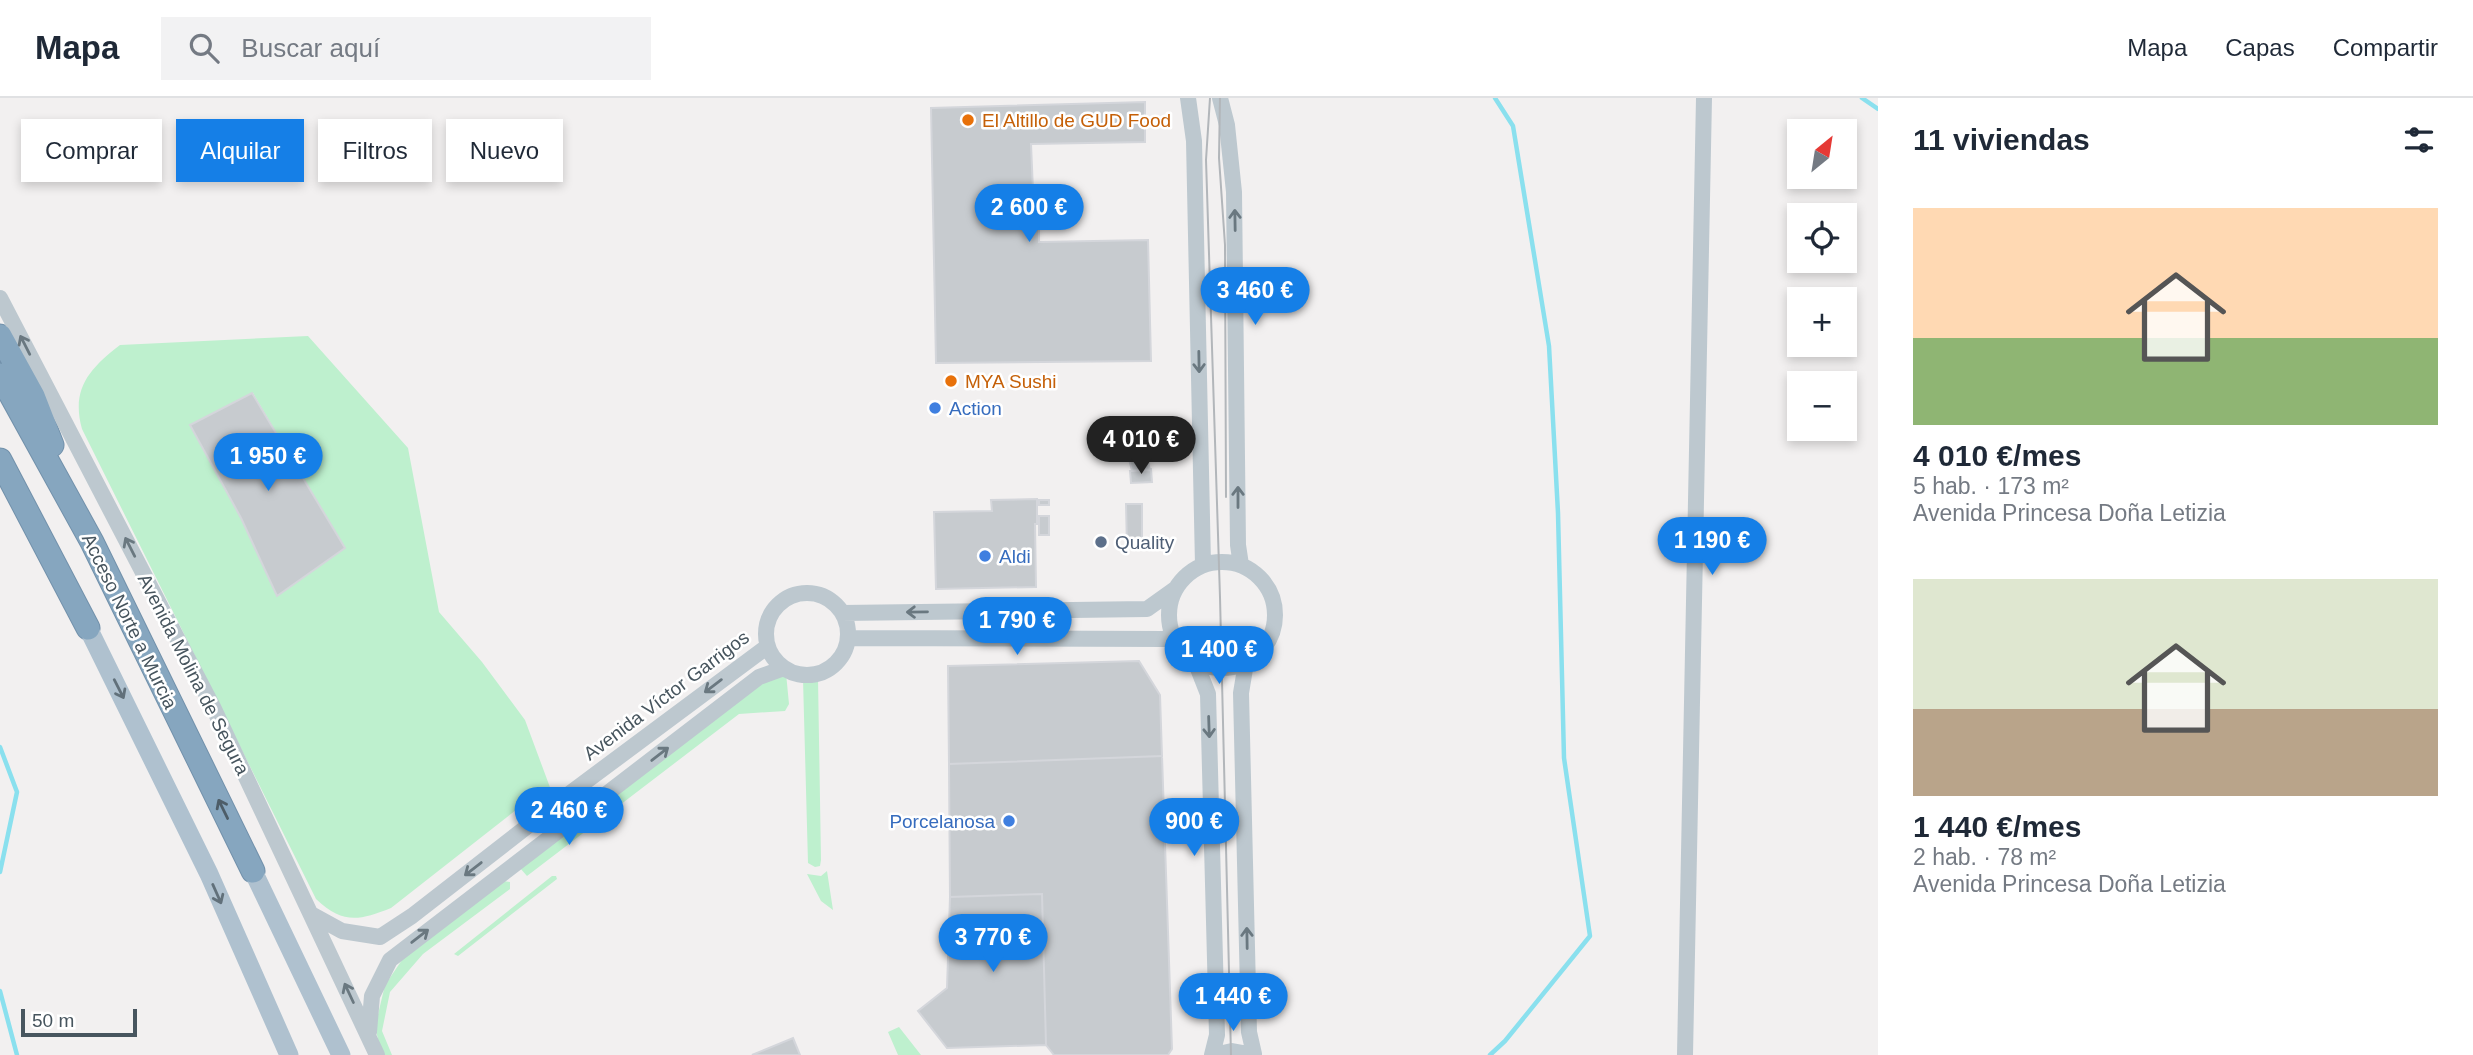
<!DOCTYPE html>
<html lang="es">
<head>
<meta charset="utf-8">
<style>
  :root { --surface:#fff; --page:#f2f2f3; --text:#1f2937; --muted:#747a83; --line:#e0e1e3; --accent:#157fe7 }
  body { margin:0; font-family:Helvetica,sans-serif; background:var(--page); color:var(--text); height:100vh; display:flex; flex-direction:column; font-size:26px; white-space:nowrap }
  * { box-sizing:border-box; margin:0 }
  p { font-size:23px; color:var(--muted) }
  .icon { flex:none; width:38px; height:38px; fill:none; stroke:currentColor; stroke-width:2; stroke-linecap:round; stroke-linejoin:round }
  .map { position:relative; flex:1; overflow:hidden }
  .side { display:flex; flex-direction:column; background:var(--surface); width:595px }
  .side>* { flex:none }
  .top-card { position:absolute; left:21px; top:21px; width:665px; height:63px; display:flex; gap:14px }
  .needle { width:46px; rotate:30deg }
  .controls { position:absolute; left:1787px; top:21px; display:grid; gap:14px }
  .controls a { display:grid; place-items:center; width:70px; height:70px; border-radius:0px; background:var(--surface); box-shadow:0 4px 10px #0003; font-size:35px }
  .scale { position:absolute; left:21px; bottom:18px; width:116px; box-sizing:border-box; padding-left:7px; border:4px solid #47555e; border-top:0; font-size:19px; line-height:24px; white-space:nowrap; color:#47555e; -webkit-text-stroke:5px #fff; paint-order:stroke }
  .price { position:absolute; translate:-50% -60px; padding:0 16px; border-radius:24px; background:var(--accent); color:#fff; font-size:23px; line-height:46px; filter:drop-shadow(0 2px 4px #0008) }
  .price::after { content:''; position:absolute; left:50%; top:42px; width:21px; height:16px; margin-left:-10px; background:inherit; clip-path:polygon(0 0,100% 0,50% 100%) }
  .price.on { background:#222; color:#fff }
  ul { padding:0; list-style:none }
  li { display:grid; align-content:center; gap:14px; height:371px; padding:0 35px }
  li span { display:grid; place-items:center; height:217px; border-radius:0px; color:#555 }
  li>.icon { margin-inline-start:auto }
  span .icon { width:126px; height:126px; fill:#fffc; stroke-width:1 }
  li b { font-size:30px }
  h2 { display:flex; justify-content:space-between; align-items:center; height:84px; padding:0 35px; font-size:30px }
  .chip { padding:0 24px; border-radius:0px; background:var(--surface); box-shadow:0 4px 10px #0003; font-size:24px; line-height:63px }
  .chip.on { background:var(--accent); color:#fff }
  header { display:flex; align-items:center; gap:42px; box-sizing:border-box; height:98px; padding:0 35px; background:var(--surface); border-bottom:2px solid var(--line) }
  header strong { font-size:33px }
  nav { display:flex; gap:38px; margin-inline-start:auto; font-size:24px }
  .search { width:490px; height:63px; background:var(--page); display:flex; align-items:center; gap:18px; box-sizing:border-box; padding:0 24px; border-radius:0px; color:var(--muted); font-size:26px }
  main { display:flex; flex:1; min-height:0 }
  .map>svg:first-child { display:block }
  .green { fill:#bef0ce; fill-rule:evenodd }
  .lines { fill:none; stroke-linecap:round; stroke-linejoin:round }
  .stream { stroke:#8ae0ee; stroke-width:4.5 }
  .building { fill:#c7cbcf; stroke:#d4d6db; stroke-width:2 }
  .highway-casing { stroke:#7291ab; stroke-width:25 }
  .minor { stroke:#bdc8cf; stroke-width:16 }
  .major { stroke:#afc1cf; stroke-width:19 }
  .highway { stroke:#86a6bf; stroke-width:23 }
  .tram { stroke:#b2b6ba; stroke-width:2 }
  .oneway { stroke:#6a7880 }
  .oneway2 { stroke:#61707a }
  .oneway3 { stroke:#4d5d68 }
  .food-dot { fill:#e8710a; stroke:#fff; stroke-width:2.5 }
  .shop-dot { fill:#3f7fe0; stroke:#fff; stroke-width:2.5 }
  .service-dot { fill:#5c6f8a; stroke:#fff; stroke-width:2.5 }
  .labels { text-anchor:middle; stroke-width:5; stroke-linejoin:round; paint-order:stroke }
  .food-label { font-size:19px; fill:#c56008; stroke:#fff; text-anchor:start }
  .shop-label { font-size:19px; fill:#366cbe; stroke:#fff; text-anchor:start }
  .service-label { font-size:19px; fill:#4e5e75; stroke:#fff; text-anchor:start }
  .street-label { font-size:19px; fill:#47555e; stroke:#fff }
</style>
</head>
<body>
<header>
<strong>Mapa</strong>
<div class="search"><svg class="icon" aria-label="search" viewBox="0 0 24 24"><circle cx="10" cy="10" r="6"/><path d="M15 15l6 6"/></svg>Buscar aquí</div>
<nav><a>Mapa</a><a>Capas</a><a>Compartir</a></nav>
</header>
<main>
<div class="map">
<svg width="1878" height="957" viewBox="0 0 1878 957">
  <rect width="100%" height="100%" fill="#f2f0f0"/>
  <path class="green" d="M 308,238 L 408,350 L 439,514 L 482,564 L 525,622 L 551,692 L 525,712 L 521,708 L 391,810 C 358,823 343,826 316,801 L 82,331 C 71,291 89,271 120,247 ZM 252,295 L 253,295 L 344,450 L 241,420 L 190,327 Z
    M 786,575 L 789,606 L 785,613 L 739,616 L 527,778 L 520,770 L 768,580 Z
    M 818,580 L 821,762 L 820,768 L 815,769 L 808,765 L 803,581 Z
    M 827,773 L 833,812 L 821,803 L 807,776 L 821,778 Z
    M 552,778 L 556,778 L 557,781 L 458,858 L 454,856 Z
    M 503,783 L 510,784 L 510,791 L 423,856 L 390,894 L 382,933 L 392,957 L 382,957 L 375,929 L 385,887 L 404,859 Z
    M 899,929 L 921,957 L 898,957 L 888,934 Z"/>
  <g class="lines">
    <path class="stream" d="M 1862,0 L 1878,11
      M 0,649 L 17,694 L 0,774
      M 0,893 L 17,957
      M 1490,957 L 1505,943 L 1590,838 L 1564,660 L 1558,415 L 1549,248 L 1513,28 L 1495,0"/>
  </g>
  <path class="building" d="M 1145,4 L 1145,44 L 1031,46 L 1033,93 L 1039,93 L 1039,144 L 1148,142 L 1151,263 L 936,265 L 931,10 Z
    M 252,295 L 345,450 L 277,498 L 241,420 L 190,327 Z
    M 1144,333 L 1144,348 L 1126,349 L 1127,353 L 1093,354 L 1092,335 Z
    M 1144,348 L 1150,372 L 1132,373 L 1126,349 Z
    M 1151,371 L 1152,384 L 1131,385 L 1130,373 Z
    M 1037,401 L 1037,426 L 1035,426 L 1036,489 L 936,491 L 934,414 L 992,413 L 991,402 Z
    M 1039,402 L 1049,402 L 1049,407 L 1039,407 Z
    M 1126,406 L 1142,406 L 1142,450 L 1127,450 Z
    M 1039,418 L 1049,418 L 1049,437 L 1039,437 Z
    M 1139,563 L 1160,597 L 1162,658 L 949,666 L 948,568 Z
    M 1162,658 L 1172,951 L 1168,957 L 1054,957 L 1046,947 L 1042,796 L 950,799 L 949,666 Z
    M 1042,796 L 1046,947 L 947,950 L 918,913 L 947,890 L 950,799 Z
    M 793,940 L 800,957 L 752,957 Z"/>
  <g class="lines">
    <defs>
      <path id="highway" d="M 0,238 L 33,298 L 52,347
        M 0,277 L 92,444 L 253,773
        M 0,362 L 88,530"/>
    </defs>
    <use href="#highway" class="highway-casing"/>
    <path class="minor" d="M 1188,0 L 1194,43 L 1203,467
      M 1220,0 L 1227,27 L 1234,94 L 1238,447 L 1241,467
      M 0,200 L 213,609 L 377,957
      M1169 517a53 53 0 1 1 106 0a53 53 0 1 1-106 0Z
      M766 536a41 41 0 1 1 82 0a41 41 0 1 1-82 0Z
      M 842,515 L 1147,511 L 1175,491
      M 848,540 L 1165,541 L 1172,536
      M 1195,563 L 1208,596 L 1217,937 L 1212,957
      M 1246,565 L 1241,595 L 1249,934 L 1254,956
      M 311,816 L 342,833 L 380,839 L 412,818 L 569,696 L 768,548
      M 369,934 L 372,898 L 390,862 L 759,579 L 784,570
      M 1214,957 L 1232,953 L 1254,957
      M 1685,957 L 1704,0"/>
    <path class="major" d="M 88,530 L 209,776 L 289,957
      M 253,773 L 341,957"/>
    <use href="#highway" class="highway"/>
    <path class="tram" d="M 1210,0 L 1206,62 L 1220,499 L 1231,957
      M 1220,0 L 1219,60 L 1225,147 L 1226,399"/>
  </g>
  <defs><path id="oneway-shaft" d="M-6 0H5M1.5-3L5.5 0L1.5 3" fill="none" stroke-width="1.6" stroke-linecap="round" stroke-linejoin="round" transform="scale(1.75)"/></defs>
  <g class="oneway">
    <use href="#oneway-shaft" transform="translate(1235 122) rotate(-91)"/>
    <use href="#oneway-shaft" transform="translate(25 247) rotate(-117)"/>
    <use href="#oneway-shaft" transform="translate(1199 264) rotate(89)"/>
    <use href="#oneway-shaft" transform="translate(1238 399) rotate(-90)"/>
    <use href="#oneway-shaft" transform="translate(130 449) rotate(-117)"/>
    <use href="#oneway-shaft" transform="translate(917 514) rotate(179)"/>
    <use href="#oneway-shaft" transform="translate(713 588) rotate(143)"/>
    <use href="#oneway-shaft" transform="translate(1209 629) rotate(88)"/>
    <use href="#oneway-shaft" transform="translate(660 656) rotate(-38)"/>
    <use href="#oneway-shaft" transform="translate(473 771) rotate(142)"/>
    <use href="#oneway-shaft" transform="translate(420 838) rotate(-38)"/>
    <use href="#oneway-shaft" transform="translate(1247 840) rotate(-91)"/>
    <use href="#oneway-shaft" transform="translate(349 895) rotate(-115)"/>
  </g>
  <g class="oneway2">
    <use href="#oneway-shaft" transform="translate(119 591) rotate(63)"/>
    <use href="#oneway-shaft" transform="translate(217 796) rotate(66)"/>
  </g>
  <use class="oneway3" href="#oneway-shaft" transform="translate(223 711) rotate(-116)"/>
  <g class="food-dot">
    <circle cx="968" cy="22" r="7"/>
    <circle cx="951" cy="283" r="7"/>
  </g>
  <g class="shop-dot">
    <circle cx="935" cy="310" r="7"/>
    <circle cx="985" cy="458" r="7"/>
    <circle cx="1009" cy="723" r="7"/>
  </g>
  <circle class="service-dot" cx="1101" cy="444" r="7"/>
  <g class="labels">
    <g class="food-label">
      <text x="982" y="29">El Altillo de GUD Food</text>
      <text x="965" y="290">MYA Sushi</text>
    </g>
    <g class="shop-label">
      <text x="949" y="317">Action</text>
      <text x="999" y="465">Aldi</text>
      <text x="995" y="730" text-anchor="end">Porcelanosa</text>
    </g>
    <g class="service-label">
      <text x="1115" y="451">Quality</text>
    </g>
    <g class="street-label">
      <text transform="translate(130 523) rotate(64)" y="7">Acceso Norte a Murcia</text>
      <text transform="translate(194 576) rotate(63)" y="7">Avenida Molina de Segura</text>
      <text transform="translate(666 597) rotate(-37)" y="7">Avenida Víctor Garrigos</text>
    </g>
  </g>
</svg>
<div class="controls">
<a><svg class="needle" viewBox="-14 -14 28 28"><path d="M0-13l5 13h-10z" fill="#e53935"/><path d="M0 13l5-13h-10z" fill="#747a83"/></svg></a>
<a><svg class="icon" aria-label="locate" viewBox="0 0 24 24"><circle cx="12" cy="12" r="6"/><path d="M12 2v4M12 18v4M2 12h4M18 12h4"/></svg></a>
<a>+</a>
<a>−</a>
</div>
<div class="scale">50 m</div>
<b class="price" style="left:1029px;top:146px">2 600 €</b>
<b class="price" style="left:1255px;top:229px">3 460 €</b>
<b class="price on" style="left:1141px;top:378px">4 010 €</b>
<b class="price" style="left:268px;top:395px">1 950 €</b>
<b class="price" style="left:1712px;top:479px">1 190 €</b>
<b class="price" style="left:1017px;top:559px">1 790 €</b>
<b class="price" style="left:1219px;top:588px">1 400 €</b>
<b class="price" style="left:569px;top:749px">2 460 €</b>
<b class="price" style="left:1194px;top:760px">900 €</b>
<b class="price" style="left:993px;top:876px">3 770 €</b>
<b class="price" style="left:1233px;top:935px">1 440 €</b>
<div class="top-card">
<a class="chip">Comprar</a>
<a class="chip on">Alquilar</a>
<a class="chip">Filtros</a>
<a class="chip">Nuevo</a>
</div>
</div>
<section class="side">
<h2>11 viviendas<svg class="icon" aria-label="filters" viewBox="0 0 24 24"><path d="M4 7h16M4 17h16"/><circle cx="9" cy="7" r="2"/><circle cx="15" cy="17" r="2"/></svg></h2>
<ul>
<li><span style="background:linear-gradient(#ffd9b3 60%,#8fb573 0)"><svg class="icon" aria-label="home" viewBox="0 0 24 24"><path d="M3 11l9-7 9 7M6 9v11h12V9"/></svg></span><div><b>4 010 €/mes</b><p>5 hab. · 173 m²</p><p>Avenida Princesa Doña Letizia</p></div></li>
<li><span style="background:linear-gradient(#dfe7d0 60%,#b9a48a 0)"><svg class="icon" aria-label="home" viewBox="0 0 24 24"><path d="M3 11l9-7 9 7M6 9v11h12V9"/></svg></span><div><b>1 440 €/mes</b><p>2 hab. · 78 m²</p><p>Avenida Princesa Doña Letizia</p></div></li>
</ul>
</section>
</main>
</body>
</html>
